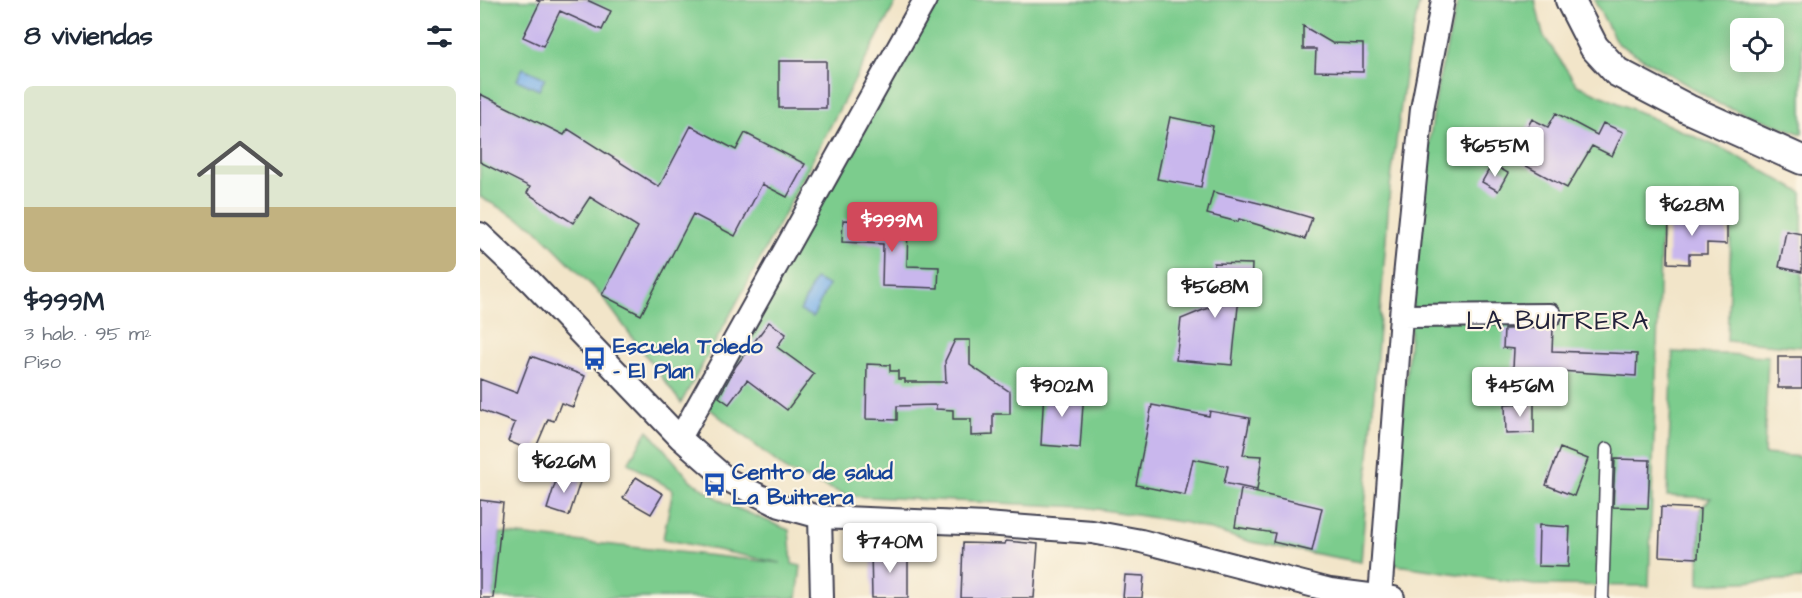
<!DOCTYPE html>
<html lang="es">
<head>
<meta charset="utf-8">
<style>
  :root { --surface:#fff; --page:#f2f2f3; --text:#1f2937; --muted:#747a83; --line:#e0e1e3; --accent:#d1495b }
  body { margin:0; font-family:"Architects Daughter",sans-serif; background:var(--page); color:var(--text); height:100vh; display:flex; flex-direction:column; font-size:22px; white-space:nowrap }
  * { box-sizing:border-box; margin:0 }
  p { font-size:20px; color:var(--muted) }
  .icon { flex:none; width:33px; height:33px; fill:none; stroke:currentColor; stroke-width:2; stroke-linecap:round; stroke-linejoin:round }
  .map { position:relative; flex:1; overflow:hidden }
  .side { display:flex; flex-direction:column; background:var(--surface); width:480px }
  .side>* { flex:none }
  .buttons { position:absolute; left:1250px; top:18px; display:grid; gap:12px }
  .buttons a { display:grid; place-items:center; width:54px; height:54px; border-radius:9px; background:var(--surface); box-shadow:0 3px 15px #0003; font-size:30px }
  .price { position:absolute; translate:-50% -51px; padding:0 14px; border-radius:6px; background:#fff; color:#222; font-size:20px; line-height:39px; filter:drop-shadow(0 2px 3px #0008) }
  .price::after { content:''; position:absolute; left:50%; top:36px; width:18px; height:14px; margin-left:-9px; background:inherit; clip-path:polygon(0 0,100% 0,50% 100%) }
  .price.on { background:var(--accent); color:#fff }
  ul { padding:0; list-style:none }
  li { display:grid; align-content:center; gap:12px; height:318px; padding:0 24px }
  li+li { border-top:2px solid var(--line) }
  li span { display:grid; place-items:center; height:186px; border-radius:9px; color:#555 }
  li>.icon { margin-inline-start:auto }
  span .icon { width:108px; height:108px; fill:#fffc; stroke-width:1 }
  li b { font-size:26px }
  h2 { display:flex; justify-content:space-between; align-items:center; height:72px; padding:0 24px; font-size:26px }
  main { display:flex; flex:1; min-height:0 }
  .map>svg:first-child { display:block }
  .green { fill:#7ccc8d; stroke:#4f7764; stroke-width:1.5; fill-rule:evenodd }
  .water { fill:#79b1e9; stroke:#4e6a92; stroke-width:1.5 }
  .building { fill:#c9b7ed }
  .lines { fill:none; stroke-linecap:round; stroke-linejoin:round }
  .service-casing { stroke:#413f50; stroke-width:15 }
  .minor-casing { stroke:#413f50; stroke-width:26 }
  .tertiary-casing { stroke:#413f50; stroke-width:32 }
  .service { stroke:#fff; stroke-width:12 }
  .minor { stroke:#fff; stroke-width:22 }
  .tertiary { stroke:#fff; stroke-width:28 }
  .labels { text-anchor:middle; stroke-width:4.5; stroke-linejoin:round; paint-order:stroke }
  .transit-label { font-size:22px; font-weight:bold; fill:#164399; stroke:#fcf5e5; text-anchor:start }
  .quarter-label { font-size:26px; letter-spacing:1.5px; fill:#22223b; stroke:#fcf5e5 }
</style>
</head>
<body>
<main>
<section class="side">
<h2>8 viviendas<svg class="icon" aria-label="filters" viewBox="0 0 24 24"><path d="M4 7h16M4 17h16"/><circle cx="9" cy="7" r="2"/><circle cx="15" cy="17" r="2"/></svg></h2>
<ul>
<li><span style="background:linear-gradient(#dfe7d0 65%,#c2b280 0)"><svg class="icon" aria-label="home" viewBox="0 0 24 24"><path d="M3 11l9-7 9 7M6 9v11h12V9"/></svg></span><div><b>$999M</b><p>3 hab. · 95 m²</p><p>Piso</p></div></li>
</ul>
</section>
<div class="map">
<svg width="1322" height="598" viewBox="0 0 1322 598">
  <rect width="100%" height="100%" fill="#fcf5e5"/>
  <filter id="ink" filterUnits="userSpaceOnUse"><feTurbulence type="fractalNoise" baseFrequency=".0167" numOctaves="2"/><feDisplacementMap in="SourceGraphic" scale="12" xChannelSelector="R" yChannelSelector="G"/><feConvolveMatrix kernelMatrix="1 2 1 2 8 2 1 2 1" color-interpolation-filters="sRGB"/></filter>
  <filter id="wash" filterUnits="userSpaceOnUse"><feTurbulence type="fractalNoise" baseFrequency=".008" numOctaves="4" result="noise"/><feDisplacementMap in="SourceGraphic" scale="24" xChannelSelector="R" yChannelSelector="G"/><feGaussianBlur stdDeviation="1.35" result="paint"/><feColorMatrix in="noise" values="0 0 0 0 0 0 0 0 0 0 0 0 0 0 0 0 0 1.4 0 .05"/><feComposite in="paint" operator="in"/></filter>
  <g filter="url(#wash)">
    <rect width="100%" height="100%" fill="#f2e5c9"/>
    <path class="green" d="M 0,0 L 417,0 L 266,286 L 201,403 L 121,295 L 53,226 L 0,197 Z
      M 458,0 L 940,0 L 928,54 L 910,187 L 881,562 L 771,542 L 707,523 L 604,507 L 369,496 L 309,472 L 225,405 Z
      M 978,0 L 1055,0 L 1063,35 L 1097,85 L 1252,153 L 1322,193 L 1322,347 L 1247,341 L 1252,206 L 1182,198 L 1169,586 L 1054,585 L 910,564 L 943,185 L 958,83 Z
      M 1114,0 L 1322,0 L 1322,134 L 1239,104 L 1137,43 ZM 1260,28 L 1293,28 L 1293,62 L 1260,62 Z
      M 1193,352 L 1288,356 L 1284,454 L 1322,457 L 1322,579 L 1219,584 L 1220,509 L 1231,498 L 1187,496 Z
      M 168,430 L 211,481 L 247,504 L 309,530 L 312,564 L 321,566 L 317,598 L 13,598 L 20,533 L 301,563 L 183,539 L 193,490 L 148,463 Z"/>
    <path class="water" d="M 43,68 L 65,78 L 59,90 L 37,80 Z
      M 335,279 L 348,285 L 333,317 L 320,311 Z"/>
    <g id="blocks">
      <path class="building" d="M 56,0 L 107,0 L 131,11 L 122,30 L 80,11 L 63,46 L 43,37 L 60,2 Z
        M 823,26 L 852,43 L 883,44 L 883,72 L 835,71 L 836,49 L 823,49 Z
        M 299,61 L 346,61 L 346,108 L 299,108 Z
        M 0,94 L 84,135 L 88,129 L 179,187 L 211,126 L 256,150 L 265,133 L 325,164 L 307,197 L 282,184 L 255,236 L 213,214 L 161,315 L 122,295 L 158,227 L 110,197 L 93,223 L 47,193 L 50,187 L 0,162 Z
        M 1076,113 L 1117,135 L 1123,123 L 1143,132 L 1132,156 L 1112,146 L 1087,188 L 1030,157 L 1052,119 L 1068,127 Z
        M 690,117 L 733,126 L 721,187 L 677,179 Z
        M 1012,164 L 1028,173 L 1018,191 L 1002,182 Z
        M 733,192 L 791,206 L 832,218 L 825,239 L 759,219 L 758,222 L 727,214 Z
        M 1189,214 L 1224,215 L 1224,223 L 1247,223 L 1247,244 L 1227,243 L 1227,254 L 1209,254 L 1209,264 L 1188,263 Z
        M 363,220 L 428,223 L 427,266 L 459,267 L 458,288 L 402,286 L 403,244 L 362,242 Z
        M 1306,231 L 1322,234 L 1322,272 L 1299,267 Z
        M 734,263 L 772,264 L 771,288 L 760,287 L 752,365 L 696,360 L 701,319 L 733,306 Z
        M 289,322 L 306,334 L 297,347 L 334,374 L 307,410 L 267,380 L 249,404 L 239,397 L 256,366 Z
        M 1073,328 L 1072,351 L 1157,354 L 1156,376 L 1033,368 L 1034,349 L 1023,348 L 1024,329 Z
        M 475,340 L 490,340 L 490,365 L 530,392 L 530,414 L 513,414 L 513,435 L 491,436 L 491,419 L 473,419 L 473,410 L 456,409 L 456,405 L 417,406 L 417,420 L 386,419 L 387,364 L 410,365 L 410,371 L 418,371 L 418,379 L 425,379 L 425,382 L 466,382 L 465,361 Z
        M 51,356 L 105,376 L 93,407 L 81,403 L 74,421 L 68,419 L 54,452 L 28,441 L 35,423 L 0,410 L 0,379 L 37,393 Z
        M 1298,357 L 1322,357 L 1322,388 L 1298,388 Z
        M 564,389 L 604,391 L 600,448 L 561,445 Z
        M 1054,403 L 1054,433 L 1026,434 L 1025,404 Z
        M 672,405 L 729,416 L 730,411 L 770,418 L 763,455 L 782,456 L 777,490 L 744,483 L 748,466 L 713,459 L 705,495 L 656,485 Z
        M 1080,448 L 1108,459 L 1094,496 L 1066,485 Z
        M 1135,459 L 1170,460 L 1168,508 L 1133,507 Z
        M 79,471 L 101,479 L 89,516 L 67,509 Z
        M 156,477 L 183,494 L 171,514 L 143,498 Z
        M 761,489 L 842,508 L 832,551 L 793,542 L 795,533 L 755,527 Z
        M 0,500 L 23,503 L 13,598 L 0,598 Z
        M 1181,507 L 1220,509 L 1218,558 L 1179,556 Z
        M 1059,525 L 1090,527 L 1088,567 L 1058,566 Z
        M 526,541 L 558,544 L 554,598 L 481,598 L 483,543 L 525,544 Z
        M 428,549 L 428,598 L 392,598 L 391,550 Z
        M 645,575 L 664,576 L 662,598 L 643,598 Z"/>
    </g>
  </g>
  <g filter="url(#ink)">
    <use href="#blocks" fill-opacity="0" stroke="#413f50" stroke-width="1.5"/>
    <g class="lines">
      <defs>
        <path id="service" d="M 1122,598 L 1127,449"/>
        <path id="minor" d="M 0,234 L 51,282 L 200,438 L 248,480 L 300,506 L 340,517 L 506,524 L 612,532 L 661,541 L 850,590 L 913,598
          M 921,316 L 1070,315
          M 200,438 L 445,0
          M 340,517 L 342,598
          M 900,597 L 921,316 L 942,109 L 963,0"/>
        <path id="tertiary" d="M 1090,0 L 1114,47 L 1137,72 L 1208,109 L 1322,160"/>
      </defs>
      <use href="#service" class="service-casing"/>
      <use href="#minor" class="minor-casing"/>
      <use href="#tertiary" class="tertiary-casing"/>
      <use href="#service" class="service"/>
      <use href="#minor" class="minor"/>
      <use href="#tertiary" class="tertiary"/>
    </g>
  </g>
  <defs>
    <symbol id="bus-bare" viewBox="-9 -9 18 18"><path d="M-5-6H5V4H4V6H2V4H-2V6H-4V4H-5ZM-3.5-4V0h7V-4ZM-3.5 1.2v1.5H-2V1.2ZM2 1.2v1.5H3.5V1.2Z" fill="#1a4fb4" stroke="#fcf5e5" stroke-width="2.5" paint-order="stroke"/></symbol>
  </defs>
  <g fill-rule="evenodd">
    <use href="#bus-bare" x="98" y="342" width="33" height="33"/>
    <use href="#bus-bare" x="218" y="468" width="33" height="33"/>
  </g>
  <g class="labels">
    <g class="transit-label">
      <text x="133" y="353">Escuela Toledo<tspan x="133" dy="25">- El Plan</tspan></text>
      <text x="252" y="479">Centro de salud<tspan x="252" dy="25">La Buitrera</tspan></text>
    </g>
    <g class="quarter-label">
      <text x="1078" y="329">LA BUITRERA</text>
    </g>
  </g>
</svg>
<div class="buttons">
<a><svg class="icon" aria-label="locate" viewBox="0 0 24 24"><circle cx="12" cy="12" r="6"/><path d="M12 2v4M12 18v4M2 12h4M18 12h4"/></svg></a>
</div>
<b class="price" style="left:1015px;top:178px">$655M</b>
<b class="price" style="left:1212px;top:237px">$628M</b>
<b class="price on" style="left:412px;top:253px">$999M</b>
<b class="price" style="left:735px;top:319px">$568M</b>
<b class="price" style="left:582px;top:418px">$902M</b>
<b class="price" style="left:1040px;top:418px">$456M</b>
<b class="price" style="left:84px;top:494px">$626M</b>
<b class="price" style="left:410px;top:574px">$740M</b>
</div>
</main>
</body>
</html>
